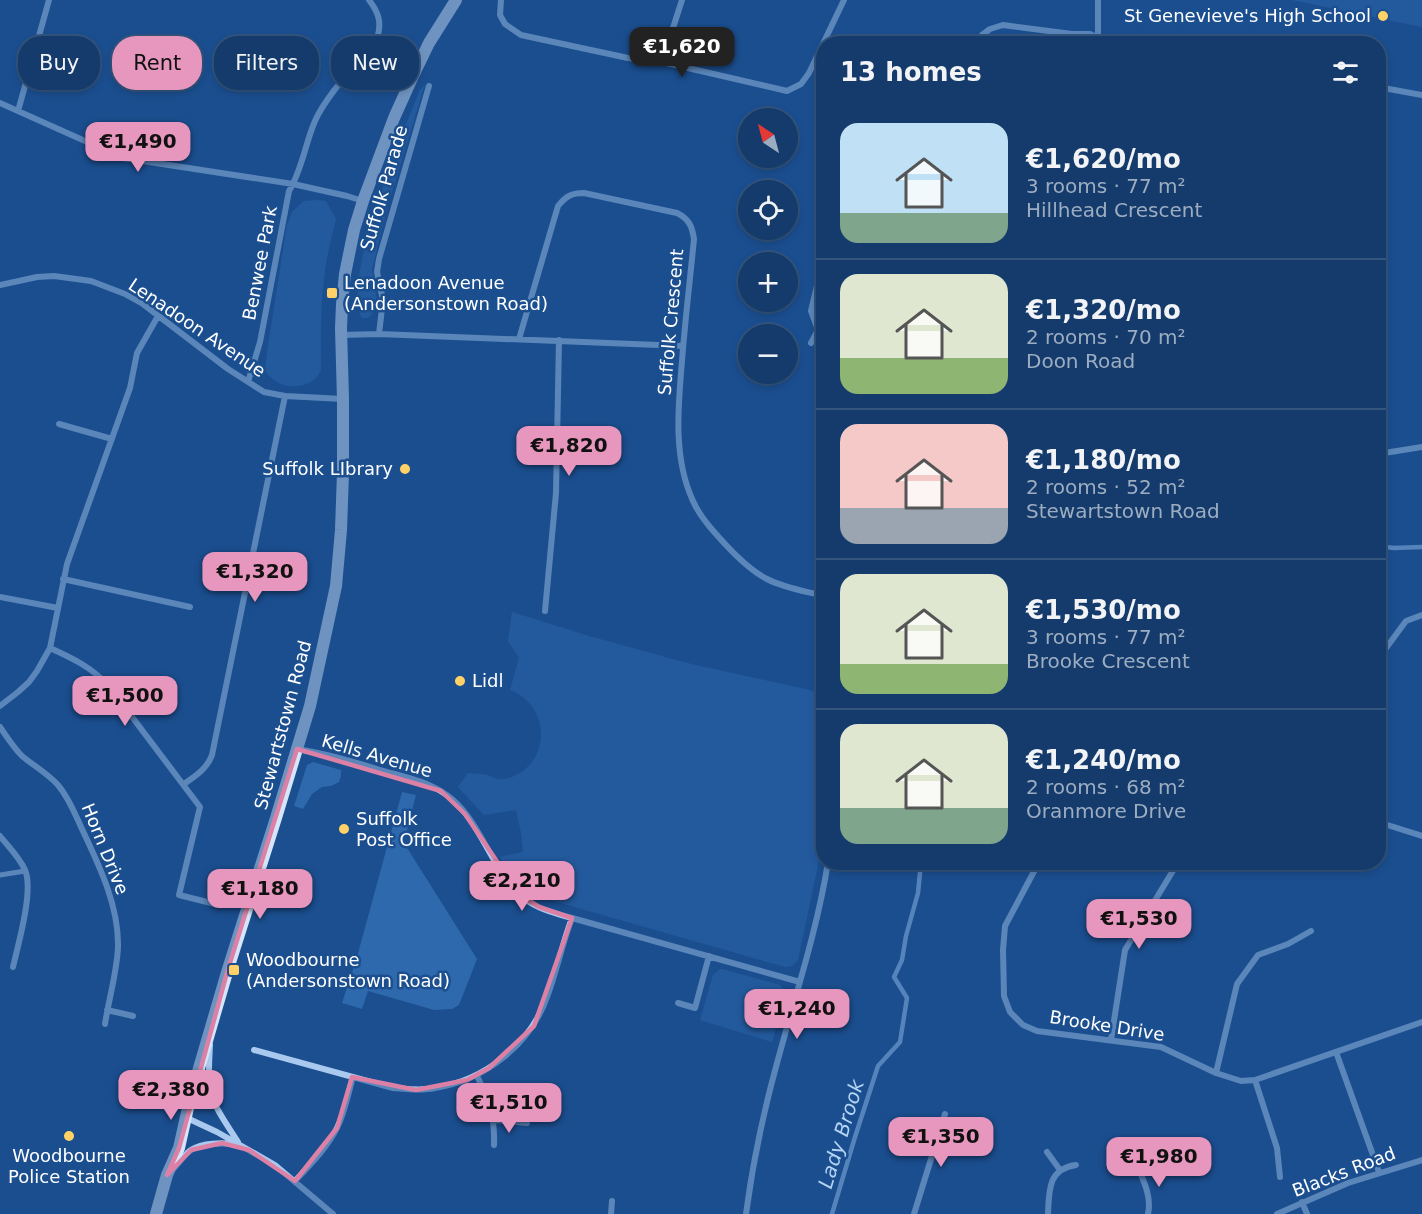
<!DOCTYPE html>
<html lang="en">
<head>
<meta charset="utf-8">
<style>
  :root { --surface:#143b6b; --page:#214673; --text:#f1f3f6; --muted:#9dadc1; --line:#33557e; --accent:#e797bd }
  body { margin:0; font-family:"DejaVu Sans",sans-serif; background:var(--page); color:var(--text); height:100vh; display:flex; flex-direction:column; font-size:22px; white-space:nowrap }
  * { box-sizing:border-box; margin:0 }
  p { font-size:20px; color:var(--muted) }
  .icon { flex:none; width:33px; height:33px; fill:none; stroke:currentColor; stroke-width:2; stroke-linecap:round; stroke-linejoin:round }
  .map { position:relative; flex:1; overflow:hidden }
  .drawer { position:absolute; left:816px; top:36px; width:570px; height:834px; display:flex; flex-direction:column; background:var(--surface); border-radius:24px; box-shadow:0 3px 9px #0003,0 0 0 2px var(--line) }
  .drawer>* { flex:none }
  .hud { position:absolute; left:18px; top:36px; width:570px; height:54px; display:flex; gap:12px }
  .needle { width:39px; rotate:324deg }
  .fabs { position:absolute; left:738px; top:108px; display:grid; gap:12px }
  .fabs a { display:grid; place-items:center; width:60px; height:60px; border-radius:50%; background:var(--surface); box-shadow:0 3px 9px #0003,0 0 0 2px var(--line); font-size:30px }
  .price { position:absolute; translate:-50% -51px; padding:0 14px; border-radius:12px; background:var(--accent); color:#111; font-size:20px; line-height:39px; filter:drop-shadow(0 2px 3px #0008) }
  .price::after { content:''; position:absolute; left:50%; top:36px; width:18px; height:14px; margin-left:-9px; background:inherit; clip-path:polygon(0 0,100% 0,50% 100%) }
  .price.current { background:#222; color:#fff }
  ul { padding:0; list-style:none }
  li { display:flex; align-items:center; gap:18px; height:150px; padding:0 24px }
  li+li { border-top:2px solid var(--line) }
  li span { display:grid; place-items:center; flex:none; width:168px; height:120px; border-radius:18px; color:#555 }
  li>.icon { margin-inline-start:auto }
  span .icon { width:72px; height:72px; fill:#fffc; stroke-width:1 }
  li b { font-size:26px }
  h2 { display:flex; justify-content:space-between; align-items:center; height:72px; padding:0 24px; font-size:26px }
  .chip { padding:0 21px; border-radius:24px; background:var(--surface); box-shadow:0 3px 9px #0003,0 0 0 2px var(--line); font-size:21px; line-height:54px }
  .chip.current { background:var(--accent); color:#111 }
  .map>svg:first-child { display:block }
  .green { fill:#2e69ad }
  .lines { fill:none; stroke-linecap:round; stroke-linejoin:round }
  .stream { stroke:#9cc4f0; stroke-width:4.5 }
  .pedestrian { stroke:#a9c9ee; stroke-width:5 }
  .minor { stroke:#a9c9ee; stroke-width:6 }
  .secondary { stroke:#d6e6fa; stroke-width:12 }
  .marked { fill:none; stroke:#dd80a5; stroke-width:4.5; stroke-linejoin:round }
  .poi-dot { fill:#ffd166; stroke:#1b4f8f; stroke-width:2 }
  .labels { text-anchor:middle; stroke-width:5; stroke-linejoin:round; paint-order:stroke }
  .poi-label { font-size:18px; fill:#fff; stroke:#1b4f8f; text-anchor:start }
  .street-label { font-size:18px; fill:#fff; stroke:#1b4f8f }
  .water-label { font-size:20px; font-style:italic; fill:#b5d3f5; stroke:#1b4f8f }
</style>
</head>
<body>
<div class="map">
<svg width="1422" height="1214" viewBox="0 0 1422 1214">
  <rect width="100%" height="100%" fill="#1b4f8f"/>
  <path class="green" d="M 1292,0 L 1422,0 L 1422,27 Z
    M 425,84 L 391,195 L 381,193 L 396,149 L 420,90 Z
    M 379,196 L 389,200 L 372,269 L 377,302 L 373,313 L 368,318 L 362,318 C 348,295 371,223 379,196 Z
    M 316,200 L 326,201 L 336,219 C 331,239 326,259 324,280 C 320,310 321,340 321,370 C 316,384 298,389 284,385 C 276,383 270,377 265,371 L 267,352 L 287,225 L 292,212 L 304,201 Z
    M 512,612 L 589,636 L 687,663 L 823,693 L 823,841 L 798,960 L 792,966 L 785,967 L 536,896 L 518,881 L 499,857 L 523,852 L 521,833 L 516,810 L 484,815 L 458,787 L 468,773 C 474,774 481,773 487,775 C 494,778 501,781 509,778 C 552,764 551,705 510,690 L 519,658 L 508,641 Z
    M 313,762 L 341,770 L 341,776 L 339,782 L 331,786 L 322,787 L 312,794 L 303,809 L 294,806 L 307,765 Z
    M 402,792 L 416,795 L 404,843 L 477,959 L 459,1005 L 452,1009 L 434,1010 L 368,991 L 362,1009 L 342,1003 L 357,957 Z
    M 720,969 L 722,969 L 780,985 L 786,993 L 772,1042 L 700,1020 L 713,975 Z"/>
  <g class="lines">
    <path class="stream" d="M 1378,546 L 1394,548 L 1422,547
      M 832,1214 L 855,1137 L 878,1066 L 900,1042 L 907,998 L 894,977 L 902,960 L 906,936 L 918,893 L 921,862"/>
    <path class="pedestrian" d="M 0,875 L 25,871"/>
    <path class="minor" d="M 501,0 L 500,15 L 505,24 L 521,35 L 628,58 L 662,62 L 787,91 L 801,84 L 809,73 L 844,0
      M 978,44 L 982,35 L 990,29 L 1003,25 L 1072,34 L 1090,34 L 1098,38
      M 1098,44 L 1098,0
      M 662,62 L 682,0
      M 1378,87 L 1422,95
      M 0,103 L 123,158 L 293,184 L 347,196 L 363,201
      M 18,111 L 49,0
      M 0,285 L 37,277 L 54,276 L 91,281 L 125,294 L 143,304 L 228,369 L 264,392 L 285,396 L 343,399
      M 818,330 L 811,311 L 824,256
      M 379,334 L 383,300 L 377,272 L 379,259 L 429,86
      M 341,335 L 379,334 L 683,346
      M 519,339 L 558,206 C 566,196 572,193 584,193 L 677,213 C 689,219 692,226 694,239 C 690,280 685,321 682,361 C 678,407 673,458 693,501 C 700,517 713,531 725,544 C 737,557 751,571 767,579 C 784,588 805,591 824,596
      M 811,343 L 818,330 L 824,330
      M 248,382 L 260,342 L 289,191 C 302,170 305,144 315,121 C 327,94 358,63 377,39 C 382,23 379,13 369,0
      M 59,424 L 112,439
      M 1378,454 L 1422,447
      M 63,579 L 190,607
      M 0,597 L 58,608
      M 545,611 L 556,493 L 559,340
      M 50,648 C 72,658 91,667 108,685 L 200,807 L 179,895 L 215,904
      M 1378,659 L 1406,621 L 1422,615
      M 0,706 L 18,692 L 29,682 L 37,671 L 50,648 L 67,564 L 130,388 L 137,353 L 158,316
      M 0,727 C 7,737 13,747 22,756 C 34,766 47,773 58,785 C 69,798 75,814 82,829 C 99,865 119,906 118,947 C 117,972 109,998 105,1024
      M 297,749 C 324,753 351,761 377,769 C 403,777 432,781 453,800 C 484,827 495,880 529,902 C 542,910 557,914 572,918 L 800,982
      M 184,784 C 195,776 207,769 212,755 L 285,396
      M 1378,822 L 1422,836
      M 0,836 C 8,846 20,858 25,870 C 34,890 18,945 13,967
      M 1022,862 L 1036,869
      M 1039,862 L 1005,926 L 1003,950 L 1004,996 L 1010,1012 L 1023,1025 L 1037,1031 L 1161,1047 L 1216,1073 L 1241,1081 L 1255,1080 L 1422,1022
      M 678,1003 L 695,1008 L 709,956
      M 107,1010 L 133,1016
      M 1111,1040 L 1125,950 L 1174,869 L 1183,862
      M 210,1045 C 209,1066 206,1091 218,1110 C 224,1121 231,1131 238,1142
      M 254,1050 L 393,1088 C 407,1089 421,1091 435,1088 C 485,1080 530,1045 547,997 C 557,971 562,944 572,918
      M 1336,1052 L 1379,1172
      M 1216,1073 L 1237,984 L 1258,955 L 1288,944 L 1311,931
      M 477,1076 C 489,1100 495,1117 494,1145
      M 1255,1080 L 1277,1148 L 1280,1177
      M 187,1118 L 217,1132 L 275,1165 L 333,1214
      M 493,1120 L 527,1123
      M 941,1128 L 958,1133
      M 1047,1152 L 1060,1170
      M 1136,1163 C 1143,1180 1152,1196 1148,1214
      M 173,1169 C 179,1163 184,1155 191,1150 C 203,1142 222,1143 235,1144
      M 1115,1172 L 1150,1158
      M 295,1181 C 310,1165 327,1148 337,1128 C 345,1112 348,1094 353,1077
      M 1302,1202 L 1307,1214
      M 611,1214 L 612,1201
      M 746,1214 C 751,1176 758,1139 767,1102 C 786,1022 815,944 828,862
      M 914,1214 L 945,1114
      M 1048,1214 C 1049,1190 1048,1169 1076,1165
      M 1277,1214 L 1348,1183 L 1422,1160"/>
    <path class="secondary" d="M 156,1214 L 167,1175 L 179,1148 L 190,1099 L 228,969 L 276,818 L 310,706 L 336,586 L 341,530 L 343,473 L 343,399 L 341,328 L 342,304 L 345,274 L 354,230 L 363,201 L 394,118 L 412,78 L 429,43 L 456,0"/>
  </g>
  <path d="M0 0H1422V1214H0ZM 297,749 L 441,791 L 465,814 L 519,894 L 539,907 L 572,918 L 534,1026 L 489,1068 L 467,1080 L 416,1090 L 352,1077 L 337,1128 L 295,1181 L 249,1150 L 222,1143 L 191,1150 L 167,1175 L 179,1148 L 228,969 Z" fill="#1b4f8f" fill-opacity=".55" fill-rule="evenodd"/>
  <path class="marked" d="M 297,749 L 441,791 L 465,814 L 519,894 L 539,907 L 572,918 L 534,1026 L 489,1068 L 467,1080 L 416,1090 L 352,1077 L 337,1128 L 295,1181 L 249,1150 L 222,1143 L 191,1150 L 167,1175 L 179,1148 L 228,969 Z"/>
  <g class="poi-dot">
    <circle cx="1383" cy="16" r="6"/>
    <rect x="326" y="287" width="12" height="12" rx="3"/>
    <circle cx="405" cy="469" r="6"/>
    <circle cx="460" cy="681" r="6"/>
    <circle cx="344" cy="829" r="6"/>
    <rect x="228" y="964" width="12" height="12" rx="3"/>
    <circle cx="69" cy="1136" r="6"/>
  </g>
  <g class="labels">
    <g class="poi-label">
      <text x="1371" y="22" text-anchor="end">St Genevieve's High School</text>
      <text x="344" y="289">Lenadoon Avenue<tspan x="344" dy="21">(Andersonstown Road)</tspan></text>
      <text x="393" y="475" text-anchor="end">Suffolk LIbrary</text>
      <text x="472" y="687">Lidl</text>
      <text x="356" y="825">Suffolk<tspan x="356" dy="21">Post Office</tspan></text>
      <text x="246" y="966">Woodbourne<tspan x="246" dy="21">(Andersonstown Road)</tspan></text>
      <text x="69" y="1162" text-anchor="middle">Woodbourne<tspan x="69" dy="21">Police Station</tspan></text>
    </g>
    <g class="street-label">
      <text transform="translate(384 188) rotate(-74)" y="6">Suffolk Parade</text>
      <text transform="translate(260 263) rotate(-79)" y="6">Benwee Park</text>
      <text transform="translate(671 322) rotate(-85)" y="6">Suffolk Crescent</text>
      <text transform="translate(197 328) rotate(34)" y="6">Lenadoon Avenue</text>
      <text transform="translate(283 725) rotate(-75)" y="6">Stewartstown Road</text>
      <text transform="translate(377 756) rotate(16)" y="6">Kells Avenue</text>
      <text transform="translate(105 849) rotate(68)" y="6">Horn Drive</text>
      <text transform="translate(1107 1026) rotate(9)" y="6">Brooke Drive</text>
      <text transform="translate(1344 1172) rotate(-21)" y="6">Blacks Road</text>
    </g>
    <g class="water-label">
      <text transform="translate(841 1134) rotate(-73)" y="7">Lady Brook</text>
    </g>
  </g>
</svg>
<div class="fabs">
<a><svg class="needle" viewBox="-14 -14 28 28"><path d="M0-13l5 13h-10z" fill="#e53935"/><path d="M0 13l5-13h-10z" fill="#9dadc1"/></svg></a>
<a><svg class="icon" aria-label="locate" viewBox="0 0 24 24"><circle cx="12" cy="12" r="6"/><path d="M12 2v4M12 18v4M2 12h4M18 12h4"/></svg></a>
<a>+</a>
<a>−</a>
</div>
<b class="price current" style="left:682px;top:78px">€1,620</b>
<b class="price" style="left:138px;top:173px">€1,490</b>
<b class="price" style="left:569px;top:477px">€1,820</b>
<b class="price" style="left:255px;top:603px">€1,320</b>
<b class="price" style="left:125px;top:727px">€1,500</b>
<b class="price" style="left:522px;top:912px">€2,210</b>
<b class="price" style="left:260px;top:920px">€1,180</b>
<b class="price" style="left:1139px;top:950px">€1,530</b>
<b class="price" style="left:797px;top:1040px">€1,240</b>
<b class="price" style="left:171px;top:1121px">€2,380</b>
<b class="price" style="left:509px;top:1134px">€1,510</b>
<b class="price" style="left:941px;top:1168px">€1,350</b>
<b class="price" style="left:1159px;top:1188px">€1,980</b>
<div class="hud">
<a class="chip">Buy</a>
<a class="chip current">Rent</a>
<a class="chip">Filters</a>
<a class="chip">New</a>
</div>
<section class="drawer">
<h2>13 homes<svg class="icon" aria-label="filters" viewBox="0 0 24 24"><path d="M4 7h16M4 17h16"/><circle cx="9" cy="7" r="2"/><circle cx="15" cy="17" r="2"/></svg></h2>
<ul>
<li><span style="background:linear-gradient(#bfe0f5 75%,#7fa58c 0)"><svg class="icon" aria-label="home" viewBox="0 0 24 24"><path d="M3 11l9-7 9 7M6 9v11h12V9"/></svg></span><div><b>€1,620/mo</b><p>3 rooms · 77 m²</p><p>Hillhead Crescent</p></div></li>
<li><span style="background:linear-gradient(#dfe7d0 70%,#8fb573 0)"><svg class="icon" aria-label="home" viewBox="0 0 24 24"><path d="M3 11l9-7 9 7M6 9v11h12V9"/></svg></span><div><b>€1,320/mo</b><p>2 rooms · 70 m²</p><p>Doon Road</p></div></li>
<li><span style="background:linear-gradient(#f6c9c9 70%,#9aa5b1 0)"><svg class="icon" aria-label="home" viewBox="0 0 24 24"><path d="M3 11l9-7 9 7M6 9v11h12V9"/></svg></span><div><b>€1,180/mo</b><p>2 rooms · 52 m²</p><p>Stewartstown Road</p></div></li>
<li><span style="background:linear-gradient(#dfe7d0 75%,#8fb573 0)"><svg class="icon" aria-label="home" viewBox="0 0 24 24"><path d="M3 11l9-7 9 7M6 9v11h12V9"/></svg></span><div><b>€1,530/mo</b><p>3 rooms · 77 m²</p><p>Brooke Crescent</p></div></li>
<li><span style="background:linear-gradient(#dfe7d0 70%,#7fa58c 0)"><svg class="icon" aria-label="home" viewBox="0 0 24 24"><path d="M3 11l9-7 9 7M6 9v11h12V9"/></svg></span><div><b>€1,240/mo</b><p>2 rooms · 68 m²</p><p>Oranmore Drive</p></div></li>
</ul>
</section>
</div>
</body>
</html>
